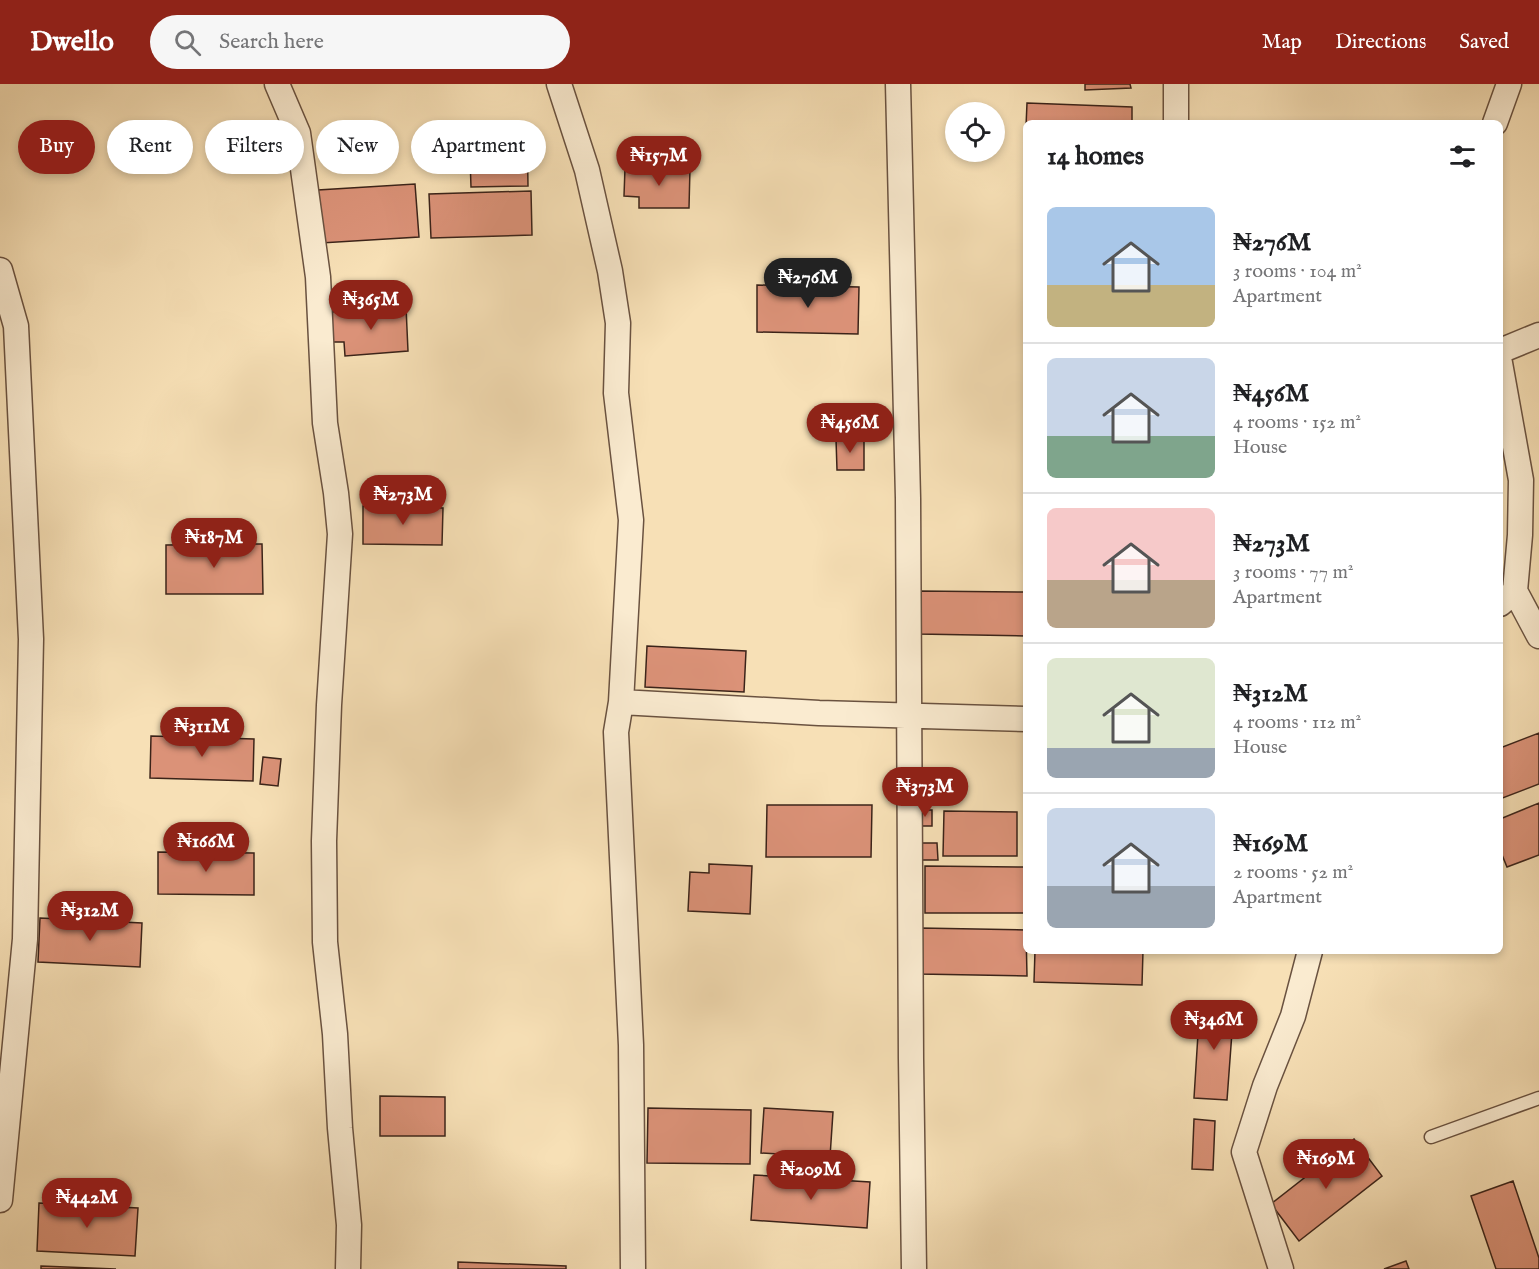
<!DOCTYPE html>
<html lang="en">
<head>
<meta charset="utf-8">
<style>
  :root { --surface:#fff; --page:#f6f6f6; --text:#202124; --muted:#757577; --line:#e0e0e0; --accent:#8f2418 }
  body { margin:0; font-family:"IM FELL English",serif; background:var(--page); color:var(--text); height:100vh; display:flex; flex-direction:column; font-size:22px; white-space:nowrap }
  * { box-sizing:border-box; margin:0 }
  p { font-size:20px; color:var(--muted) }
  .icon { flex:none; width:33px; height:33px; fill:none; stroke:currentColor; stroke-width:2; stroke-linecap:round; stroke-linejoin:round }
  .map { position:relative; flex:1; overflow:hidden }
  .panel { position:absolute; left:1023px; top:36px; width:480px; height:834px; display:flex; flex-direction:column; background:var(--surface); border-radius:9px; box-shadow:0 3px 9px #0003 }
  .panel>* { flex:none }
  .top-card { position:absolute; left:18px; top:36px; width:570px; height:54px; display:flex; gap:12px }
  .buttons { position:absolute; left:945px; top:18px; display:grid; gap:12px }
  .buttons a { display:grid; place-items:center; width:60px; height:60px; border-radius:50%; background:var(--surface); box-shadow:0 3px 9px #0003; font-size:30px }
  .price { position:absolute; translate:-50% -51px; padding:0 14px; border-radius:21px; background:var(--accent); color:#fff; font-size:20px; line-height:39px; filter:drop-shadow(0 2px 3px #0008) }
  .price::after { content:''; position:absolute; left:50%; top:36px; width:18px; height:14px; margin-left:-9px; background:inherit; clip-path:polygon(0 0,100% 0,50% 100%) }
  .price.active { background:#222; color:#fff }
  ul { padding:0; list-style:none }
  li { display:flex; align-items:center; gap:18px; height:150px; padding:0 24px }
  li+li { border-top:2px solid var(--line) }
  li span { display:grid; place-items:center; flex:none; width:168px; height:120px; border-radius:9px; color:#555 }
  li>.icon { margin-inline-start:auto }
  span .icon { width:72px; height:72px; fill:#fffc; stroke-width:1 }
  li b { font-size:26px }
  h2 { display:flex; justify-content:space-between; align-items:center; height:72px; padding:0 24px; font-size:26px }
  .pill { padding:0 21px; border-radius:27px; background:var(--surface); box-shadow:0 3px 9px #0003; font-size:21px; line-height:54px }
  .pill.active { background:var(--accent); color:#fff }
  header { display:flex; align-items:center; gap:36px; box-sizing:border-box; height:84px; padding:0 30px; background:var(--accent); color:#fff }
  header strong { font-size:28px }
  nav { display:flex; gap:33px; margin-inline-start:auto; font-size:21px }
  .search { width:420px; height:54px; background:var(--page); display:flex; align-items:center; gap:15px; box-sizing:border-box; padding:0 21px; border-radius:33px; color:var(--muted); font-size:22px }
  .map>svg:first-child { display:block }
  .building { fill:#db9278; stroke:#3b2319; stroke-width:1.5 }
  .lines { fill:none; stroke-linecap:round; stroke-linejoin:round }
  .service-casing { stroke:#6a5240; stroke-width:15 }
  .minor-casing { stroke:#6a5240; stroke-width:27 }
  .service { stroke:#faebd0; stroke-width:12 }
  .minor { stroke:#faebd0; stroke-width:24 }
</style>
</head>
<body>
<header>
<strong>Dwello</strong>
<div class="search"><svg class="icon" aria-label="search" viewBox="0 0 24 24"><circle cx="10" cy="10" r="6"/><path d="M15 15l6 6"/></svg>Search here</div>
<nav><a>Map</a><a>Directions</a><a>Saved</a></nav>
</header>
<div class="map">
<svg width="1539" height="1185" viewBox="0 0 1539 1185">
  <rect width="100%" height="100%" fill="#f7e0b6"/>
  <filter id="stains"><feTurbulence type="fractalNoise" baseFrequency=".00333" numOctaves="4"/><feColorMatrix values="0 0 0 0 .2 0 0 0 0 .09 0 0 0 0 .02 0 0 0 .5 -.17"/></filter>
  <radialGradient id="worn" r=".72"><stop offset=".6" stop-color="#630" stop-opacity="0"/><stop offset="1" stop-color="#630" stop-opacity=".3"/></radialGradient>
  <path class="building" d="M 1085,0 L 1130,0 L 1131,4 L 1085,6 Z
    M 1027,19 L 1132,23 L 1132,39 L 1026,39 L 1025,66 Z
    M 527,43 L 528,102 L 471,103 L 469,45 Z
    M 625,84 L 690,84 L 689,124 L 639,124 L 639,113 L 624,112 Z
    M 415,100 L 419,153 L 321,159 L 318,106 Z
    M 531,107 L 532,151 L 431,154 L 429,110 Z
    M 757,201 L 859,203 L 858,250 L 757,248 Z
    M 406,223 L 408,267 L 345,272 L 344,258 L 332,258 L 330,228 Z
    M 836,355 L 864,355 L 864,386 L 837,386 Z
    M 363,422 L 443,424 L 442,461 L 363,460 Z
    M 262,460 L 263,510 L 166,510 L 166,461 Z
    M 919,507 L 1025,508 L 1025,552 L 918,550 Z
    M 647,562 L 746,567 L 744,608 L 645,603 Z
    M 1539,649 L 1539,700 L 1500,715 L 1500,664 Z
    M 151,652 L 254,655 L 253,697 L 150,694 Z
    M 263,673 L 281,675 L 278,702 L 260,700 Z
    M 1539,719 L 1539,771 L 1507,783 L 1500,766 L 1500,735 Z
    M 767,721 L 872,721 L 871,773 L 766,773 Z
    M 919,726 L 932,726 L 932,742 L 918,742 Z
    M 944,727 L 1017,728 L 1017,772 L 943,772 Z
    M 920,759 L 937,759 L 938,776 L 920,776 Z
    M 158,768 L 254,769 L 254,811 L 158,810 Z
    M 709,780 L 752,782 L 750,830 L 688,827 L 690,788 L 709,789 Z
    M 925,782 L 1026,783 L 1026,829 L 925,829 Z
    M 40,834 L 142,839 L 140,883 L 38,878 Z
    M 920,844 L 1026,846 L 1027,892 L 919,890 Z
    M 1035,867 L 1143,867 L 1142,901 L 1034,898 Z
    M 1200,918 L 1234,921 L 1227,1016 L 1194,1014 Z
    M 380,1012 L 445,1013 L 445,1052 L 380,1052 Z
    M 648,1024 L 751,1026 L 750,1080 L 647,1079 Z
    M 764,1024 L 833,1028 L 830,1073 L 761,1069 Z
    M 1194,1035 L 1215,1037 L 1213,1086 L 1192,1085 Z
    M 1354,1055 L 1382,1092 L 1299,1157 L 1271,1120 Z
    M 754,1091 L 870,1098 L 867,1144 L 751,1136 Z
    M 1513,1097 L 1539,1174 L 1539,1185 L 1496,1185 L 1471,1112 Z
    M 39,1119 L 138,1124 L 135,1172 L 37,1167 Z
    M 1406,1177 L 1409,1185 L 1384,1185 Z
    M 458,1178 L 566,1182 L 566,1185 L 458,1185 Z
    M 41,1182 L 116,1185 L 41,1185 Z"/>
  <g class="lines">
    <defs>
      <path id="service" d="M 1431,1053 L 1539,1014"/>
      <path id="minor" d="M 277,0 L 298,49 L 318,193 L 325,339 L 336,409 L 340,450 L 329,621 L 324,757 L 325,858 L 335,950 L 340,1044 L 349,1141 L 348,1185
        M 559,0 L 587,86 L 610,187 L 618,239 L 616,309 L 631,436 L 621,618
        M 898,0 L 908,414 L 911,975 L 914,1185
        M 1176,39 L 1176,0
        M 1495,39 L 1509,0
        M 0,186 L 16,242 L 31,555 L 25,855 L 0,1116
        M 1500,267 L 1539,251
        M 1500,279 L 1521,396 L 1520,451 L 1515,507 L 1500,520
        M 1515,507 L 1539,552
        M 633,1185 L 631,961 L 616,648 L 621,618 L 819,629 L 1026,635
        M 1281,1185 L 1244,1068 L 1265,1002 L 1293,932 L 1310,867"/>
    </defs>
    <use href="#service" class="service-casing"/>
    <use href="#minor" class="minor-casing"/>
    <use href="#service" class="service"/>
    <use href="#minor" class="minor"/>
  </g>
  <rect width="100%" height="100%" filter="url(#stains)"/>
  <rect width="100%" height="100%" fill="url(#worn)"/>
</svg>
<div class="buttons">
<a><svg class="icon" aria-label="locate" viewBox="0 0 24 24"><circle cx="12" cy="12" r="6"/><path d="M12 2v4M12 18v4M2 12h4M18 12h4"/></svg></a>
</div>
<b class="price" style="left:659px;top:103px">₦157M</b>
<b class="price active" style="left:808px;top:225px">₦276M</b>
<b class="price" style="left:371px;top:247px">₦365M</b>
<b class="price" style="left:850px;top:370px">₦456M</b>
<b class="price" style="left:403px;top:442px">₦273M</b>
<b class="price" style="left:214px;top:485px">₦187M</b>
<b class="price" style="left:202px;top:674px">₦311M</b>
<b class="price" style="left:925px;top:734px">₦373M</b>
<b class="price" style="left:206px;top:789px">₦166M</b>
<b class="price" style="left:90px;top:858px">₦312M</b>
<b class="price" style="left:1214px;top:967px">₦346M</b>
<b class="price" style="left:1326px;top:1106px">₦169M</b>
<b class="price" style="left:811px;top:1117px">₦209M</b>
<b class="price" style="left:87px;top:1145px">₦442M</b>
<div class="top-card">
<a class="pill active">Buy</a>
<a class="pill">Rent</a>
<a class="pill">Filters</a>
<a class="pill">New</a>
<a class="pill">Apartment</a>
</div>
<section class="panel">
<h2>14 homes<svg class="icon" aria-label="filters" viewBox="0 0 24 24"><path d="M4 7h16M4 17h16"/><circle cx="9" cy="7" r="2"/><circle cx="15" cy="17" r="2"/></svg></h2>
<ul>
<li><span style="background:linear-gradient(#a9c7e8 65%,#c2b280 0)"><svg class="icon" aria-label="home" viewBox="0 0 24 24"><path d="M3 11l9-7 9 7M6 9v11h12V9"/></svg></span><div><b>₦276M</b><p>3 rooms · 104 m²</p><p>Apartment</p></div></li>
<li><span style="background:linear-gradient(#c9d6e8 65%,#7fa58c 0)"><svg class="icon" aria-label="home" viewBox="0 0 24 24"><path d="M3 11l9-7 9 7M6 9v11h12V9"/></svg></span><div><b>₦456M</b><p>4 rooms · 152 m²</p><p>House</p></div></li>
<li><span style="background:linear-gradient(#f6c9c9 60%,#b9a48a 0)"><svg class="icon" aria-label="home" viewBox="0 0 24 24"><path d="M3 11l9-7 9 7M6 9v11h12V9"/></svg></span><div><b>₦273M</b><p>3 rooms · 77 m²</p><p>Apartment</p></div></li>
<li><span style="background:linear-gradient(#dfe7d0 75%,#9aa5b1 0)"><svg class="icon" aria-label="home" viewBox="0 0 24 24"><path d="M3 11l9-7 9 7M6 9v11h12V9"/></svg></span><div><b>₦312M</b><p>4 rooms · 112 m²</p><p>House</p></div></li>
<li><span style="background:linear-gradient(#c9d6e8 65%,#9aa5b1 0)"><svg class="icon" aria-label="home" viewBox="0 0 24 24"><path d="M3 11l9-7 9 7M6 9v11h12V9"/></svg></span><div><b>₦169M</b><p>2 rooms · 52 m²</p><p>Apartment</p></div></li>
</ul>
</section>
</div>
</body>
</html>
